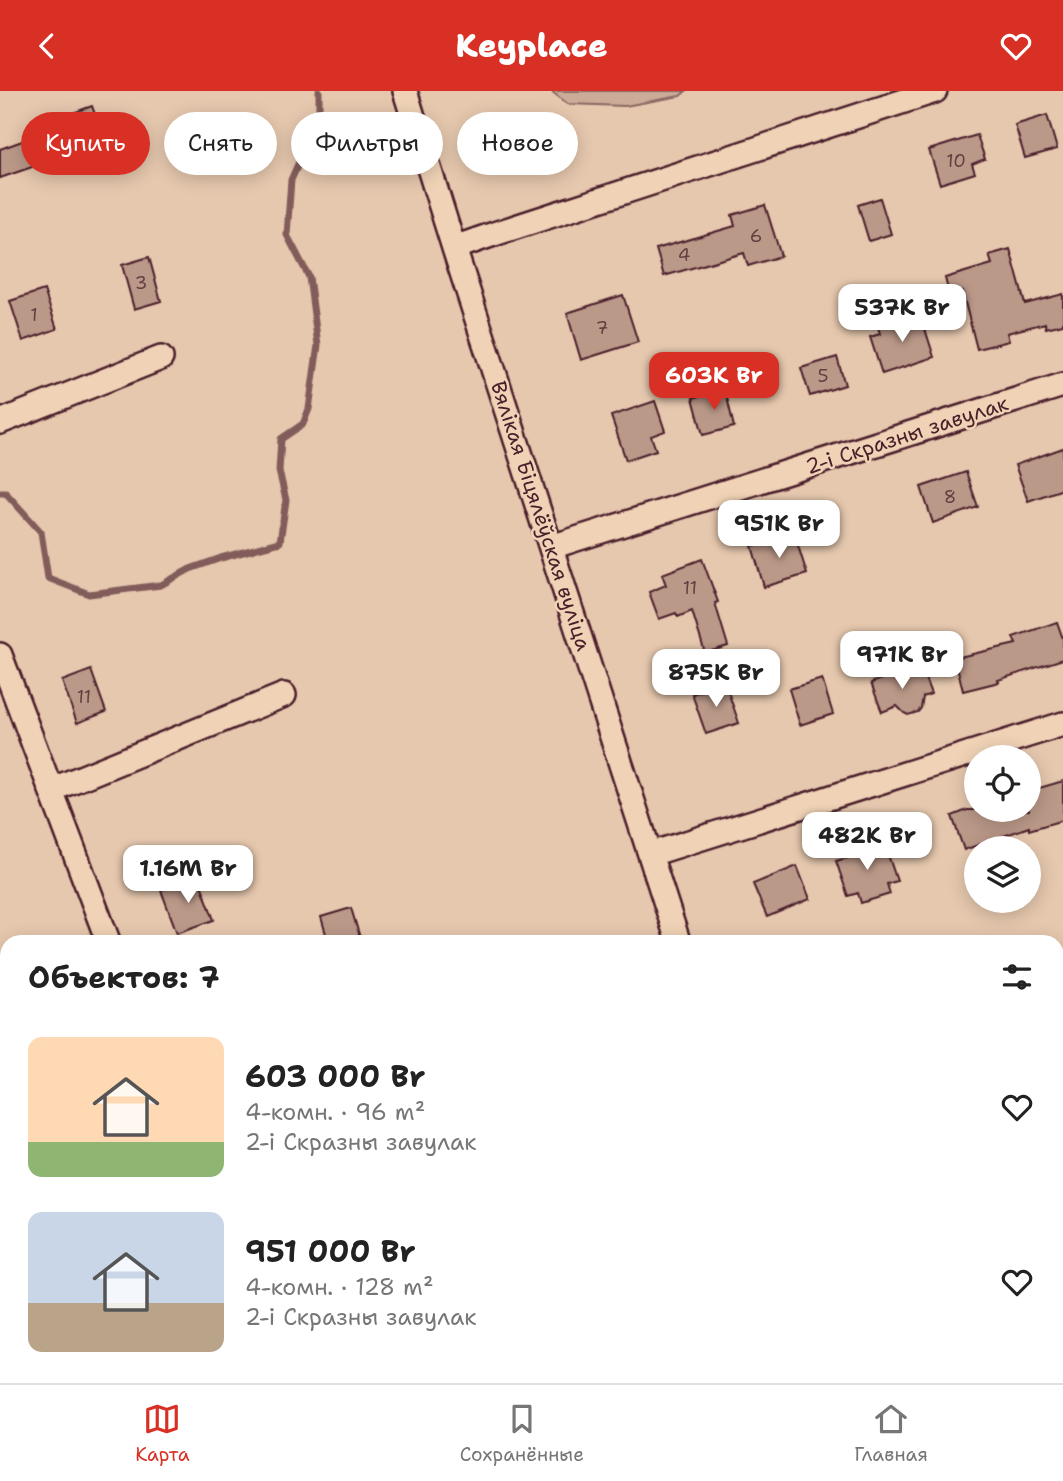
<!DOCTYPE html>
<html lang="ru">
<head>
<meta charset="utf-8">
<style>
  :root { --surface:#fff; --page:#f2f2f2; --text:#222; --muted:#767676; --line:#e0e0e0; --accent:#d93025 }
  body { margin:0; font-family:"Shantell Sans",sans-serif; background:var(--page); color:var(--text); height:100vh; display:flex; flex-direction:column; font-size:26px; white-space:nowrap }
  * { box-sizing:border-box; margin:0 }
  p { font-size:23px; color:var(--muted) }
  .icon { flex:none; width:38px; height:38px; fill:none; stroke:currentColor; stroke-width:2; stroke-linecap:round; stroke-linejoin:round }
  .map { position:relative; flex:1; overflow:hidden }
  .sheet { position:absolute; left:0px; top:844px; width:1064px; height:450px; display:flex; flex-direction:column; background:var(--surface); border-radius:21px 21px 0 0; box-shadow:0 4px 18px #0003 }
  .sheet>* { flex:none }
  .top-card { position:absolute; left:21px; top:21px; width:700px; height:63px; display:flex; gap:14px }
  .buttons { position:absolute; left:964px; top:654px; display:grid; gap:14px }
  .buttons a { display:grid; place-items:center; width:77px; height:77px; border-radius:50%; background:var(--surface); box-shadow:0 4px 18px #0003; font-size:35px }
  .price { position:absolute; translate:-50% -60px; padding:0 16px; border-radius:14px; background:#fff; color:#222; font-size:23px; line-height:46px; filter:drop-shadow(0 2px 4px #0008) }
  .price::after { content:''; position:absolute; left:50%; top:42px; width:21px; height:16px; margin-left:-10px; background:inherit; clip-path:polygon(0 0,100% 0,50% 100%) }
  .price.selected { background:var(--accent); color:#fff }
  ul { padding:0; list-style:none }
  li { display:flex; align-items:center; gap:21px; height:175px; padding:0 28px }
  li span { display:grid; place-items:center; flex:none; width:196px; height:140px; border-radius:14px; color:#555 }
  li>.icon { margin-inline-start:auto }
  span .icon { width:84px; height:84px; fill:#fffc; stroke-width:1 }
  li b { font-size:30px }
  h2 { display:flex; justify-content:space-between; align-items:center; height:84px; padding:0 28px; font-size:30px }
  .pill { padding:0 24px; border-radius:32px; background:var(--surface); box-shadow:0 4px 18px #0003; font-size:24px; line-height:63px }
  .pill.selected { background:var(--accent); color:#fff }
  header { display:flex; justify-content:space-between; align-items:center; height:91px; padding:0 28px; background:var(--accent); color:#fff; font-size:32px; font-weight:800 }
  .menu { display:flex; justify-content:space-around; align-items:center; height:98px; border-top:2px solid var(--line); background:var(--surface); font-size:19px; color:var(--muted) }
  .menu a { display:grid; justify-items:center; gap:4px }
  .menu .selected { color:var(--accent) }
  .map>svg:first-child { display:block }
  .green { fill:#ccac98; stroke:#8b6662; stroke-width:2 }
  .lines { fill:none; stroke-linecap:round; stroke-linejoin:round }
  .stream { stroke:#825c5a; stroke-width:7 }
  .building { fill:#bb9989; stroke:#4a1f2b; stroke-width:2 }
  .minor-casing { stroke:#4a1f2b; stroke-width:28 }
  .minor { stroke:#f0d3b6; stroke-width:23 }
  .labels { text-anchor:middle; stroke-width:5; stroke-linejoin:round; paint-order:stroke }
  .number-label { font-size:18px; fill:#663e42 }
  .street-label { font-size:21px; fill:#4a1f2b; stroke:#f0d3b6 }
</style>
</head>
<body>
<header><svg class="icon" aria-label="back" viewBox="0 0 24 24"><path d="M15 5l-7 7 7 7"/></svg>Keyplace<svg class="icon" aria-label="heart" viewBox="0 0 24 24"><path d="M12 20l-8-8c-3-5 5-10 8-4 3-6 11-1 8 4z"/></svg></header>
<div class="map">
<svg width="1063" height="1292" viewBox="0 0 1063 1292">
  <rect width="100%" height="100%" fill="#e6c8ae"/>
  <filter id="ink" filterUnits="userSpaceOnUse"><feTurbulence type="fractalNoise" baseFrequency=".0143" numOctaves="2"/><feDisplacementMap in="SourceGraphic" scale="14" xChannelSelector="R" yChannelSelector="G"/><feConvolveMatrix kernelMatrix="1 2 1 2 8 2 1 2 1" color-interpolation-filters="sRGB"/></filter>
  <g filter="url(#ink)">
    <path class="green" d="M 551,0 L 686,0 L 680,5 L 625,15 L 568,13 Z"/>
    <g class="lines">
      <path class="stream" d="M 0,401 L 5,401 L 41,441 L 48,487 L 89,503 L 161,494 L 190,478 L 221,467 L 280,451 L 286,409 L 279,380 L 281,348 L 303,333 L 309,318 L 318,254 L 309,186 L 287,144 L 291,89 L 319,26 L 319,0"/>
    </g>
    <path class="building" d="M 92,15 L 105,51 L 0,87 L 0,58 L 53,39 L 50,30 Z
      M 1047,24 L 1057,58 L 1025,67 L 1015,34 Z
      M 977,44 L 985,68 L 972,73 L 975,82 L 940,93 L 929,59 Z
      M 880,107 L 891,143 L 869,150 L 858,114 Z
      M 765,114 L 781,165 L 748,175 L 744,162 L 664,185 L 656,158 L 735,135 L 732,124 Z
      M 1010,158 L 1025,213 L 1063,203 L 1063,233 L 1046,237 L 1045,232 L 1007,242 L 1009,250 L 977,258 L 962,200 L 949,203 L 945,187 L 992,173 L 989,164 Z
      M 149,166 L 161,210 L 134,218 L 122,174 Z
      M 44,199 L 57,238 L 23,250 L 10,210 Z
      M 623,204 L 638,251 L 581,269 L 567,222 Z
      M 920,222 L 934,266 L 882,283 L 870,246 L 880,243 L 878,236 Z
      M 837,266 L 845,294 L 810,305 L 801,277 Z
      M 725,298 L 734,336 L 703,344 L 693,307 Z
      M 655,310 L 665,340 L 651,345 L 656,359 L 626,369 L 611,325 Z
      M 1063,357 L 1063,398 L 1028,410 L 1015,374 Z
      M 966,381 L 978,416 L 933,432 L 921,396 Z
      M 794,442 L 807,483 L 764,496 L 752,455 Z
      M 702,468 L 718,511 L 715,512 L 728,555 L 705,562 L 692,520 L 678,526 L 676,522 L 659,528 L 649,501 L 666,494 L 662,483 Z
      M 1057,531 L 1063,548 L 1063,568 L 998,589 L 999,591 L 963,600 L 955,567 L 1016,553 L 1013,546 Z
      M 920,574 L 931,603 L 923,606 L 921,617 L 918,621 L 908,624 L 904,622 L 897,615 L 882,621 L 871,592 Z
      M 91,579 L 106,621 L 77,632 L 62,590 Z
      M 822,588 L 833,623 L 800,634 L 789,598 Z
      M 725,592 L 739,632 L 706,643 L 692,603 Z
      M 1063,690 L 1063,729 L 1029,739 L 1029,736 L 964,759 L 952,725 L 967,719 L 1029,719 L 1029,700 Z
      M 873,750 L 875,758 L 885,755 L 897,790 L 887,793 L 890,803 L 861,812 L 858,802 L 848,805 L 836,770 L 847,767 L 844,760 Z
      M 797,775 L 810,808 L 767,826 L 753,793 Z
      M 198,785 L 214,829 L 177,842 L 161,799 Z
      M 351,817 L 361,850 L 328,850 L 321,826 Z"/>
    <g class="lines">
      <defs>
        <path id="minor" d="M 405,0 L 454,157 L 678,850
          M 454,157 L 494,143 L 935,0
          M 0,331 L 161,267
          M 551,456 L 1063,294
          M 0,564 L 108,850
          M 51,699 L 284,604
          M 651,763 L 1063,633
          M 1057,970 L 1063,968
          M 820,1286 L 822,1292
          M 277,1292 L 290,1286"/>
      </defs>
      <use href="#minor" class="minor-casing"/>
      <use href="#minor" class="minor"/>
    </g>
  </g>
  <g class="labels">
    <g class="number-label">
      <text x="956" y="76">10</text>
      <text x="756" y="151">6</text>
      <text x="684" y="170">4</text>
      <text x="141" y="198">3</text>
      <text x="34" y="230">1</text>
      <text x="602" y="243">7</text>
      <text x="823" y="291">5</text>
      <text x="950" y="412">8</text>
      <text x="690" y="503">11</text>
      <text x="84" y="612">11</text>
    </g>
    <g class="street-label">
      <text transform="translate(907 344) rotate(-18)" y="7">2-і Скразны завулак</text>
      <text transform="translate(541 425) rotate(72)" y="7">Вялікая Біцялёўская вуліца</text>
    </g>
  </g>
</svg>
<div class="buttons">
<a><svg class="icon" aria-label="locate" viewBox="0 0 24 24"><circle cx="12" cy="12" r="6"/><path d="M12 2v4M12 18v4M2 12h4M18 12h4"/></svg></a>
<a><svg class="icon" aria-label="layers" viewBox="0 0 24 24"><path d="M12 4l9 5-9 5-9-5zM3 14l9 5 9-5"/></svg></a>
</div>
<b class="price" style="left:902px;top:253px">537K Br</b>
<b class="price selected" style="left:714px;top:321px">603K Br</b>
<b class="price" style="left:779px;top:469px">951K Br</b>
<b class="price" style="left:902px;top:600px">971K Br</b>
<b class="price" style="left:716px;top:618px">875K Br</b>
<b class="price" style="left:867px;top:781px">482K Br</b>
<b class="price" style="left:188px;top:814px">1.16M Br</b>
<div class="top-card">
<a class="pill selected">Купить</a>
<a class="pill">Снять</a>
<a class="pill">Фильтры</a>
<a class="pill">Новое</a>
</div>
<section class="sheet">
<h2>Объектов: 7<svg class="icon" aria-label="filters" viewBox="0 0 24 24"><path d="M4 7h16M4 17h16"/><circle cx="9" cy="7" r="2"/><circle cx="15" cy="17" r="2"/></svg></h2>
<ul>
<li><span style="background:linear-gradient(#ffd9b3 75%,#8fb573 0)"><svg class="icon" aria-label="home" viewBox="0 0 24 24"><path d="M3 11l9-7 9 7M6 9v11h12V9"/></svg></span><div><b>603 000 Br</b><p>4-комн. · 96 m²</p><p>2-і Скразны завулак</p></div><svg class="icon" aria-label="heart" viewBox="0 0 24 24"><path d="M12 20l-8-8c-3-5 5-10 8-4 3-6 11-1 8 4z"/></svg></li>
<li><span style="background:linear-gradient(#c9d6e8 65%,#b9a48a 0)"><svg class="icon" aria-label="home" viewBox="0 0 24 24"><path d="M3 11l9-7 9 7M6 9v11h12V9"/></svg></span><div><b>951 000 Br</b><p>4-комн. · 128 m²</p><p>2-і Скразны завулак</p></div><svg class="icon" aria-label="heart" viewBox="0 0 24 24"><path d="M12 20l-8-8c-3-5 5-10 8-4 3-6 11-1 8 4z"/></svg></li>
</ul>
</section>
</div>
<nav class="menu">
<a class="selected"><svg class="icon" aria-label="map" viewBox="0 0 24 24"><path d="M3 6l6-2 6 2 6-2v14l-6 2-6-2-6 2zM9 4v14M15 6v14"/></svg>Карта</a>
<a><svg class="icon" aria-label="saved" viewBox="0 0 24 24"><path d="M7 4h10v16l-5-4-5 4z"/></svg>Сохранённые</a>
<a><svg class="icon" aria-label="home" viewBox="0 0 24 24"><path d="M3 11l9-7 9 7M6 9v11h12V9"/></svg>Главная</a>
</nav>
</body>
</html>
